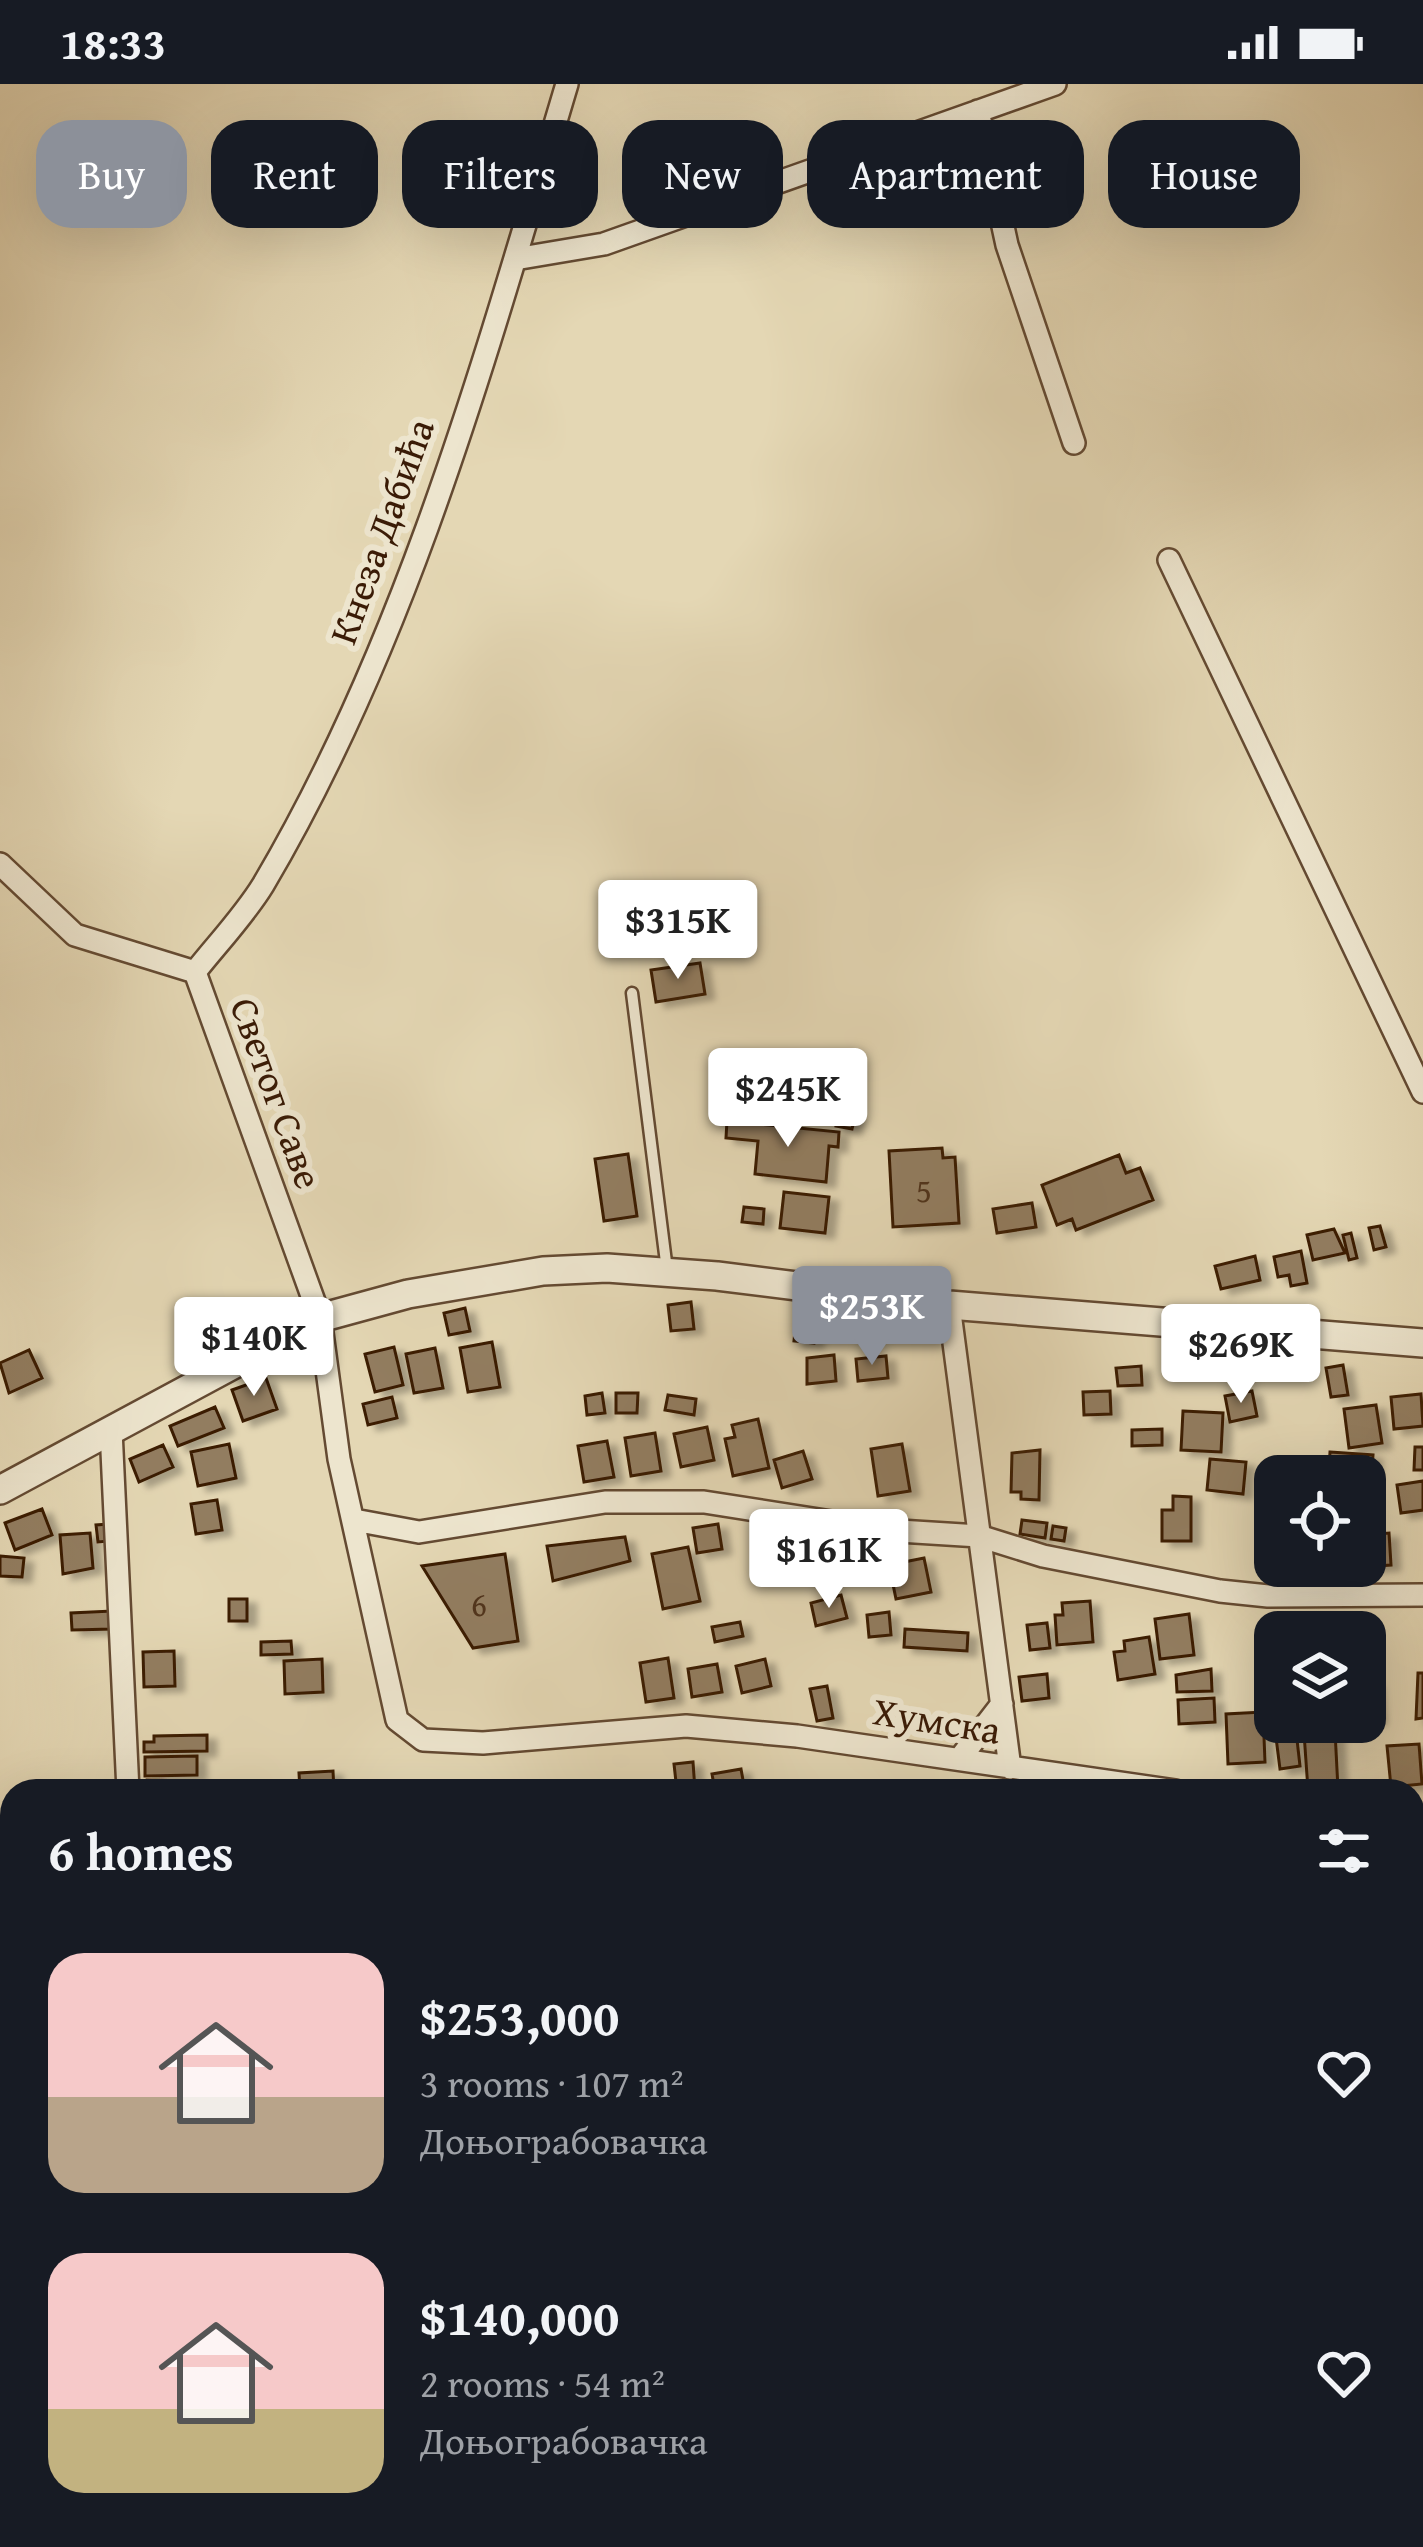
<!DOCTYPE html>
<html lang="en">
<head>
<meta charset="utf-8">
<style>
  :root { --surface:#171b24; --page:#242831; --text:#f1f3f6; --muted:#9ea1a6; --accent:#8c9099 }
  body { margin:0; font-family:"Gentium Book Plus",serif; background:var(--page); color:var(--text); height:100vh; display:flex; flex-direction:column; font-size:45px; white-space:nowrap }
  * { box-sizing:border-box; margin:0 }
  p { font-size:39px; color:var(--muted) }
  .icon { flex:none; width:66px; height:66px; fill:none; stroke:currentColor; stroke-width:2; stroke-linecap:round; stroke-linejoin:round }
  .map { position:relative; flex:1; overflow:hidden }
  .drawer { position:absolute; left:0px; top:1695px; width:1425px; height:768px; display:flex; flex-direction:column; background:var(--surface); border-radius:36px 36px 0 0; box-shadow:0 12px 48px #0002 }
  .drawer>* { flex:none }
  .banner { position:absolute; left:36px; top:36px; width:1353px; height:108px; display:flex; gap:24px }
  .buttons { position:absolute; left:1254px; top:1371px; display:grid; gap:24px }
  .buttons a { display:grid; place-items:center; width:132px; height:132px; border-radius:24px; background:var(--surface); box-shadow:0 12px 48px #0002; font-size:60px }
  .price { position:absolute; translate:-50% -102px; padding:0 27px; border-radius:12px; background:#fff; color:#222; font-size:39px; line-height:78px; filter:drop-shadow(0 3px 6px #0008) }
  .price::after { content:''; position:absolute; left:50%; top:72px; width:36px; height:27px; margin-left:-18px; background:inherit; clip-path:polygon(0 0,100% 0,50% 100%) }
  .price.selected { background:var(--accent); color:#fff }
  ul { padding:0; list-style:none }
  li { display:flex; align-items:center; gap:36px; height:300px; padding:0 48px }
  li span { display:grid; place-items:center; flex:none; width:336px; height:240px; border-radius:36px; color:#555 }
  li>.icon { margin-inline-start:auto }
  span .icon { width:144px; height:144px; fill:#fffc; stroke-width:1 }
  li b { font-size:51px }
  h2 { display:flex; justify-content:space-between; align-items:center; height:144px; padding:0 48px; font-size:51px }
  .pill { padding:0 42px; border-radius:36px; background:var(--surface); box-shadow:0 12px 48px #0002; font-size:42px; line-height:108px }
  .pill.selected { background:var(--accent); color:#fff }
  .status { display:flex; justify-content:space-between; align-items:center; height:84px; padding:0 60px; background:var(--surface); direction:ltr }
  .status svg { height:33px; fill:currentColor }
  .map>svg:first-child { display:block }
  .green { fill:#c7b796; stroke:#80694e; stroke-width:3 }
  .building { fill:#927d60; stroke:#3a1b06; stroke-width:3; filter:url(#shadow) }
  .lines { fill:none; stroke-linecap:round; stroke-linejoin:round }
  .service-casing { stroke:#644a32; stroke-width:15 }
  .minor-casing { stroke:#644a32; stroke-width:26 }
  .tertiary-casing { stroke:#644a32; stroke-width:32 }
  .service { stroke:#ede5ce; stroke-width:10 }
  .minor { stroke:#ede5ce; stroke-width:21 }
  .tertiary { stroke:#ede5ce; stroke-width:27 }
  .labels { text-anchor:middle; stroke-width:12; stroke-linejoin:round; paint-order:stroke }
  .number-label { font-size:33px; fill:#50341c }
  .street-label { font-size:39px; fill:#3a1b06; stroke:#ede5ce }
</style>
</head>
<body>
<div class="status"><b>18:33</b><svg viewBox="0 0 49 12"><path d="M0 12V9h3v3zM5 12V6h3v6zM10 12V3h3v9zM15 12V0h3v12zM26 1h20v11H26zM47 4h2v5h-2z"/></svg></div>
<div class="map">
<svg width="1423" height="2463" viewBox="0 0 1423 2463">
  <defs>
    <filter id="shadow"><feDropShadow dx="9" dy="5" stdDeviation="3" flood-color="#0004"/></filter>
  </defs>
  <rect width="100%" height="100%" fill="#e4d7b4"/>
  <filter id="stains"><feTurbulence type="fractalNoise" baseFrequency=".00167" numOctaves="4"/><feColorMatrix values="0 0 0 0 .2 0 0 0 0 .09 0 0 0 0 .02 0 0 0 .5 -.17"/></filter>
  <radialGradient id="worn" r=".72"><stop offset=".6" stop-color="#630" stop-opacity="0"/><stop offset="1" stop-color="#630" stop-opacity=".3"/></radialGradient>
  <path class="green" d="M 1413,1763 L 1423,1763 L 1423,2463 L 1329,2463 L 1323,2451 L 1413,2451 Z"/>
  <path class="building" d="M 700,879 L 705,910 L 656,918 L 651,886 Z
    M 838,1030 L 855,1032 L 852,1045 L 836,1042 Z
    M 727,1037 L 839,1048 L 838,1063 L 829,1062 L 826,1098 L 755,1090 L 758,1057 L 726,1054 Z
    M 942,1064 L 943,1074 L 955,1073 L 959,1139 L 893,1143 L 889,1067 Z
    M 628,1070 L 637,1132 L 604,1137 L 595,1075 Z
    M 1119,1071 L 1126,1089 L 1140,1084 L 1153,1116 L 1076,1146 L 1072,1135 L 1057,1141 L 1042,1101 Z
    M 784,1108 L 829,1113 L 825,1149 L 780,1144 Z
    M 1032,1119 L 1036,1143 L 997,1149 L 993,1125 Z
    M 744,1123 L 764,1125 L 763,1140 L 742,1138 Z
    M 1380,1142 L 1386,1163 L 1374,1166 L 1369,1144 Z
    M 1334,1145 L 1345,1169 L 1313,1176 L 1307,1151 Z
    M 1351,1149 L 1357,1174 L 1349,1176 L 1343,1151 Z
    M 1301,1167 L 1307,1199 L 1291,1202 L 1289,1191 L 1278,1193 L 1274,1173 Z
    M 1255,1172 L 1260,1196 L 1221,1205 L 1215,1182 Z
    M 691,1218 L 694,1245 L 671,1247 L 668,1221 Z
    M 465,1224 L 470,1247 L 449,1251 L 444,1229 Z
    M 795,1247 L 815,1249 L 814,1259 L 794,1257 Z
    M 492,1258 L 500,1303 L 468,1308 L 460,1264 Z
    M 394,1263 L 403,1301 L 375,1308 L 365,1270 Z
    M 435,1264 L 443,1304 L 414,1309 L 406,1270 Z
    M 29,1266 L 42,1294 L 9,1309 L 0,1279 Z
    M 834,1271 L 836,1297 L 807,1300 L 807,1274 Z
    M 886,1272 L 888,1294 L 858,1297 L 856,1275 Z
    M 1343,1281 L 1348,1311 L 1331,1313 L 1326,1284 Z
    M 1141,1282 L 1142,1301 L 1118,1302 L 1116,1284 Z
    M 266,1294 L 277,1325 L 243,1337 L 232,1306 Z
    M 1110,1307 L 1111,1330 L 1084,1331 L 1083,1308 Z
    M 1252,1307 L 1257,1332 L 1230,1338 L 1225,1312 Z
    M 602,1309 L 605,1329 L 587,1331 L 585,1312 Z
    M 616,1309 L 638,1309 L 637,1329 L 616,1329 Z
    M 1421,1310 L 1423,1342 L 1394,1345 L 1391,1313 Z
    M 668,1311 L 696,1315 L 694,1331 L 665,1326 Z
    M 392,1313 L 397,1334 L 368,1341 L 363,1320 Z
    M 1376,1321 L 1382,1359 L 1349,1364 L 1344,1325 Z
    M 215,1323 L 224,1344 L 178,1362 L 170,1342 Z
    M 1183,1327 L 1223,1329 L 1221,1368 L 1181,1366 Z
    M 758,1335 L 769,1384 L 733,1392 L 725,1355 L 735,1353 L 732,1341 Z
    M 707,1343 L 714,1376 L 681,1383 L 674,1350 Z
    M 1162,1345 L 1162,1361 L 1132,1362 L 1132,1346 Z
    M 655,1349 L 661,1387 L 631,1392 L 625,1354 Z
    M 607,1357 L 614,1393 L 584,1398 L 578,1362 Z
    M 229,1360 L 236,1394 L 198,1402 L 191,1368 Z
    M 902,1360 L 910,1407 L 878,1412 L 871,1365 Z
    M 163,1361 L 173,1383 L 139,1398 L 130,1375 Z
    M 1415,1363 L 1423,1363 L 1423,1386 L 1414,1386 Z
    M 1040,1366 L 1039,1416 L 1021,1415 L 1021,1408 L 1011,1408 L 1012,1369 Z
    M 803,1367 L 812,1395 L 782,1404 L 774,1376 Z
    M 1330,1368 L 1373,1371 L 1372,1386 L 1329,1383 Z
    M 1210,1375 L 1246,1378 L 1243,1410 L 1207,1406 Z
    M 1423,1397 L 1423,1426 L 1401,1429 L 1397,1401 Z
    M 1275,1405 L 1275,1450 L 1256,1452 L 1257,1406 Z
    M 1173,1412 L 1191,1413 L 1191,1457 L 1162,1457 L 1162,1426 L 1173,1426 Z
    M 217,1416 L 222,1446 L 196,1450 L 191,1420 Z
    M 42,1425 L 52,1451 L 15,1466 L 5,1439 Z
    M 1022,1436 L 1047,1439 L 1045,1454 L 1020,1450 Z
    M 109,1440 L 110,1457 L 98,1458 L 96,1441 Z
    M 718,1440 L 722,1465 L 697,1469 L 693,1444 Z
    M 1053,1442 L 1066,1444 L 1064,1457 L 1051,1455 Z
    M 90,1449 L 93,1484 L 63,1490 L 60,1451 Z
    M 1389,1449 L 1391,1481 L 1361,1483 L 1365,1451 Z
    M 625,1453 L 630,1477 L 553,1497 L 547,1462 Z
    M 688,1463 L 700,1517 L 663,1525 L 652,1470 Z
    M 505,1470 L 518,1557 L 473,1564 L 422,1482 Z
    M 0,1472 L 24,1474 L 22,1493 L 0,1492 Z
    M 924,1474 L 931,1508 L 896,1515 L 889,1481 Z
    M 841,1511 L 847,1534 L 816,1542 L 811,1519 Z
    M 229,1515 L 247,1515 L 247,1537 L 229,1537 Z
    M 1090,1517 L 1093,1558 L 1057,1561 L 1055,1531 L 1063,1531 L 1062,1519 Z
    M 112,1527 L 112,1545 L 72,1546 L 71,1529 Z
    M 889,1528 L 891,1551 L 869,1553 L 867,1531 Z
    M 1189,1530 L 1194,1571 L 1160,1575 L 1155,1535 Z
    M 740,1538 L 743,1552 L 715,1558 L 712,1543 Z
    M 1047,1539 L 1050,1564 L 1030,1566 L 1027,1541 Z
    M 1362,1541 L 1362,1548 L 1331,1548 L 1331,1543 Z
    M 905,1545 L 968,1549 L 967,1567 L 904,1563 Z
    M 1149,1553 L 1155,1590 L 1118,1596 L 1114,1568 L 1125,1567 L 1124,1557 Z
    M 291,1557 L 292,1570 L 261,1571 L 261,1558 Z
    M 174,1567 L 175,1602 L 144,1603 L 143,1568 Z
    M 668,1574 L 674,1614 L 646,1618 L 640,1579 Z
    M 322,1575 L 323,1608 L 285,1610 L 284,1577 Z
    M 765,1575 L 771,1602 L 742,1609 L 736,1582 Z
    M 717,1580 L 722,1608 L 692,1613 L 688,1585 Z
    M 1211,1585 L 1212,1607 L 1177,1608 L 1176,1591 Z
    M 1418,1589 L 1423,1589 L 1423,1634 L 1416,1635 Z
    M 1047,1590 L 1049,1614 L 1022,1617 L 1019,1593 Z
    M 1374,1599 L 1377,1635 L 1365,1636 L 1365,1600 Z
    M 827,1602 L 833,1634 L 817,1637 L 810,1605 Z
    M 1214,1614 L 1215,1638 L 1179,1640 L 1178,1616 Z
    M 1263,1628 L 1265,1678 L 1228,1680 L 1226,1630 Z
    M 1273,1630 L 1275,1638 L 1295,1638 L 1300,1682 L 1280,1685 Z
    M 1335,1647 L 1338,1705 L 1308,1706 L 1304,1649 Z
    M 207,1651 L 207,1667 L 144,1668 L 144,1658 L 154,1658 L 154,1652 Z
    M 1419,1660 L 1422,1700 L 1391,1703 L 1387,1662 Z
    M 197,1672 L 197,1691 L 145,1692 L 145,1673 Z
    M 693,1678 L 695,1706 L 677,1707 L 674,1680 Z
    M 741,1685 L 745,1707 L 715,1707 L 712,1690 Z
    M 333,1687 L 334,1707 L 300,1707 L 299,1689 Z
    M 147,1696 L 188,1697 L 188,1707 L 146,1707 Z
    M 12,1962 L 12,1986 L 0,1986 L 0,1963 Z
    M 0,2372 L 12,2374 L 12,2428 L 0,2426 Z
    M 509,2451 L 542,2451 L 545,2463 L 513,2463 Z
    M 679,2451 L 683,2463 L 644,2460 L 671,2451 Z
    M 724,2451 L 759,2451 L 764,2463 L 728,2463 Z
    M 909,2451 L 950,2451 L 959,2463 L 902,2463 L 899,2459 Z"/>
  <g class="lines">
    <defs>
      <path id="service" d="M 632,909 L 667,1186"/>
      <path id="minor" d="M 978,27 L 1007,161 L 1074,359
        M 515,175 L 604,160 L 1055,0
        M 1169,476 L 1423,1008
        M 0,780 L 75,851 L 195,888 L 320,1234 L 339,1375 L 397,1636 L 423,1656 L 483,1659 L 686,1642 L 797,1652 L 1176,1707
        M 195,888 C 217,860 244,832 263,801 C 408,556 486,271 567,0
        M 949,1221 L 1010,1684
        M 111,1346 L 128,1707
        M 354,1436 L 419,1448 L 605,1418 L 704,1418 L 883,1446 L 979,1452 L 1043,1472 L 1220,1507 L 1268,1512 L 1423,1511
        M 961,1673 L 1002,1620
        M 1413,1742 L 1423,1742
        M 0,1942 L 12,1942
        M 593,2451 L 598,2463
        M 801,2451 L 809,2463
        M 0,2454 L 39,2463
        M 118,2463 L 120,2451
        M 357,2463 L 397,2451"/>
      <path id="tertiary" d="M 0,1406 L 320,1234 L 408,1210 L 543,1187 L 607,1184 L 717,1192 L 949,1221 L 1423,1259"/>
    </defs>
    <use href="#service" class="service-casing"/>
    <use href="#minor" class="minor-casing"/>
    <use href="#tertiary" class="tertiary-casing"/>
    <use href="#service" class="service"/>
    <use href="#minor" class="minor"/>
    <use href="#tertiary" class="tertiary"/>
  </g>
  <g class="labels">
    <g class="number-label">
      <text x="924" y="1118">5</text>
      <text x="479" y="1532">6</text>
    </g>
    <g class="street-label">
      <text transform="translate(381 447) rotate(-70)" y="14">Кнеза Дабића</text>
      <text transform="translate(277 1009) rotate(70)" y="14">Светог Саве</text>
      <text transform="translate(937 1636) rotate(9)" y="14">Хумска</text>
    </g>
  </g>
  <rect width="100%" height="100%" filter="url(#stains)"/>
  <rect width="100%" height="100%" fill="url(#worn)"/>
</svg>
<div class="buttons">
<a><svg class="icon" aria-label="locate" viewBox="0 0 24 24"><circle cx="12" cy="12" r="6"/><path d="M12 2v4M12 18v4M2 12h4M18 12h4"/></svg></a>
<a><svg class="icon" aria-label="layers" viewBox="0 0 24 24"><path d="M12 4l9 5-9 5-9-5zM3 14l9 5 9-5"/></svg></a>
</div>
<b class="price" style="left:678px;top:898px">$315K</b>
<b class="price" style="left:788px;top:1066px">$245K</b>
<b class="price selected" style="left:872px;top:1284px">$253K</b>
<b class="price" style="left:254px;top:1315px">$140K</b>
<b class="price" style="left:1241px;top:1322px">$269K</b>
<b class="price" style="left:829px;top:1527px">$161K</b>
<div class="banner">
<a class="pill selected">Buy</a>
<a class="pill">Rent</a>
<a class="pill">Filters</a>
<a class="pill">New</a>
<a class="pill">Apartment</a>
<a class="pill">House</a>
</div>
<section class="drawer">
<h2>6 homes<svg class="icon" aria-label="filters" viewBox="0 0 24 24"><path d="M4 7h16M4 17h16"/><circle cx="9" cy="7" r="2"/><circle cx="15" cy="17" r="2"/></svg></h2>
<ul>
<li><span style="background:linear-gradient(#f6c9c9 60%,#b9a48a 0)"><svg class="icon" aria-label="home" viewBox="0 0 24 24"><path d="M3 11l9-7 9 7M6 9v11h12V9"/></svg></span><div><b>$253,000</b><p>3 rooms · 107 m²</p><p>Доњограбовачка</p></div><svg class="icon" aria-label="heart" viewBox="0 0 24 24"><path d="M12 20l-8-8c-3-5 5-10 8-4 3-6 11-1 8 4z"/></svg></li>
<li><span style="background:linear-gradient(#f6c9c9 65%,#c2b280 0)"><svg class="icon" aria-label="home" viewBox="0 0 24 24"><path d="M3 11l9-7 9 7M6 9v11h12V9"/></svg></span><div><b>$140,000</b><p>2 rooms · 54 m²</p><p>Доњограбовачка</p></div><svg class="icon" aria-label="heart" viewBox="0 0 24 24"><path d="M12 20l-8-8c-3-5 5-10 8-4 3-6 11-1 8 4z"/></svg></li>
</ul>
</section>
</div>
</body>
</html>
